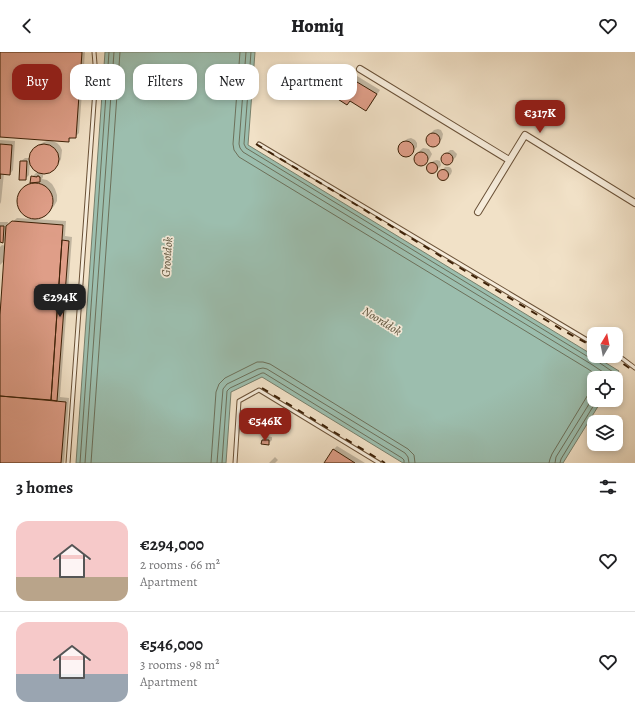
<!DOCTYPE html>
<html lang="en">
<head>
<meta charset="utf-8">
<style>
  :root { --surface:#fff; --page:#f6f6f6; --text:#202124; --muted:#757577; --line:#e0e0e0; --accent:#8f2418 }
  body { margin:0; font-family:Alegreya,serif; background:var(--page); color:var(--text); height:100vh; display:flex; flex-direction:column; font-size:15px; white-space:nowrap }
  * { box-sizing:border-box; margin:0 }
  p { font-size:13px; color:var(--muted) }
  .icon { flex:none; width:22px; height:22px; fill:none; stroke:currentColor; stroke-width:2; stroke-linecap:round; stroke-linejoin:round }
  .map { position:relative; height:411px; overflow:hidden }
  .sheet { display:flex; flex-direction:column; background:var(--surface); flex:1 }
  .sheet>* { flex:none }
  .banner { position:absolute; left:12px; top:12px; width:400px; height:36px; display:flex; gap:8px }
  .needle { width:26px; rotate:10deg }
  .tools { position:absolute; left:587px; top:275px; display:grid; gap:8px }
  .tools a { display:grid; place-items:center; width:36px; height:36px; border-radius:8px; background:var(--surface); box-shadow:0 2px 6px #0003; font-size:20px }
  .price { position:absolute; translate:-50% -34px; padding:0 9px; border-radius:8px; background:var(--accent); color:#fff; font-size:13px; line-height:26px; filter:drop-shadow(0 1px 2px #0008) }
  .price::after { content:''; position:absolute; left:50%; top:24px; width:12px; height:9px; margin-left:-6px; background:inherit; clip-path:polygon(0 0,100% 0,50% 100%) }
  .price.current { background:#222; color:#fff }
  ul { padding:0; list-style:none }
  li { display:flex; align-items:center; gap:12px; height:100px; padding:0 16px }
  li+li { border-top:1px solid var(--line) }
  li span { display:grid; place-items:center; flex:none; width:112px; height:80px; border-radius:12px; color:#555 }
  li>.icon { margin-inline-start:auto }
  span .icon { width:48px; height:48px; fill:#fffc; stroke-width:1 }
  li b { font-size:17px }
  h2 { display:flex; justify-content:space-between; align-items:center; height:48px; padding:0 16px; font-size:17px }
  .tag { padding:0 14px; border-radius:12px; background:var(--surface); box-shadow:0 2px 6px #0003; font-size:14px; line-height:36px }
  .tag.current { background:var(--accent); color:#fff }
  header { display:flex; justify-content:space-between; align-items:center; height:52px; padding:0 16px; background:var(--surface); font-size:18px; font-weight:800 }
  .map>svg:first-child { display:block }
  .water { fill:#9cbeae; stroke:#767f6b }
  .shadow { fill:#0003 }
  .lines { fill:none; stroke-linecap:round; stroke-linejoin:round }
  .shore { stroke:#6c705a; stroke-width:1 }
  .building { fill:#df9e88; stroke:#3d2107 }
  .lane-casing { stroke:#6a5137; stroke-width:5 }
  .street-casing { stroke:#6a5137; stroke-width:8 }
  .lane { stroke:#f6ecdb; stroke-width:3 }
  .street { stroke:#f6ecdb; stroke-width:6 }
  .rail { stroke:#3d2107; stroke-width:2; stroke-dasharray:7 7; stroke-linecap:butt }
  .labels { text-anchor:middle; stroke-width:3.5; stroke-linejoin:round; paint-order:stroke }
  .water-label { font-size:12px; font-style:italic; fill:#5a5039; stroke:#f6ecdb }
</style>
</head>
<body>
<header><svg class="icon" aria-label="back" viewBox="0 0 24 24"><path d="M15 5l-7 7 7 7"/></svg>Homiq<svg class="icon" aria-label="heart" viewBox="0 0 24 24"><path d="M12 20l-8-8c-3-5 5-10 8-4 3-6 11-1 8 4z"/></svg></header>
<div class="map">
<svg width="635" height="411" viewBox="0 0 635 411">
  <rect width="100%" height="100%" fill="#f1e1c7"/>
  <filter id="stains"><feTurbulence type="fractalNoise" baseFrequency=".005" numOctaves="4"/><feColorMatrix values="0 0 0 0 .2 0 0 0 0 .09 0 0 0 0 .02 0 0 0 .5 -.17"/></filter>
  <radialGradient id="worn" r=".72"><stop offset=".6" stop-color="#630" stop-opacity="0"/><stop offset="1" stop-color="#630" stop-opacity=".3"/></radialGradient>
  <path class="water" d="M 105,0 L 255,0 L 248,93 L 619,319 L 615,326 L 594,326 L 594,348 L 602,348 L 563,411 L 403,411 L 262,325 L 231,340 L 226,411 L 76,411 Z"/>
  <path class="shadow" d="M 0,0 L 85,0 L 79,81 L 75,85 L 72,85 L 68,89 L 0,84 Z
    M 348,23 L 354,27 L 357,24 L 380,38 L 370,54 L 366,57 L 351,48 L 347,52 L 334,44 L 344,27 Z
    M 438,77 L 441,78 L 443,82 L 442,87 L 437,91 L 434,93 L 430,92 L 427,87 L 428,84 L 434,78 Z
    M 411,86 L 415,88 L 417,91 L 417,95 L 409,103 L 407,104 L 403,103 L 400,99 L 400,95 L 407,87 Z
    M 0,88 L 15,89 L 13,118 L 10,122 L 4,121 L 1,150 L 0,152 Z
    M 50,88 L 57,91 L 60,94 L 62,98 L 61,107 L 59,111 L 51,118 L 43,120 L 43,125 L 42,127 L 47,128 L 52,132 L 55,137 L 57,143 L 57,149 L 54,154 L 46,163 L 41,165 L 34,166 L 34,167 L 66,169 L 65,184 L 72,185 L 60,345 L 69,346 L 64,411 L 0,411 L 0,277 L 1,259 L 0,260 L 0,250 L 2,255 L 5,208 L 0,213 L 0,195 L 2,193 L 6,194 L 7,186 L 3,190 L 0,189 L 0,170 L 8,170 L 7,175 L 17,166 L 33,167 L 25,163 L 21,159 L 19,154 L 18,149 L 18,144 L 21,139 L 31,129 L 32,125 L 36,121 L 38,121 L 39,119 L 35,117 L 32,113 L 30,107 L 29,123 L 25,127 L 21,109 L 25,106 L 31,106 L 32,100 L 40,92 L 44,90 Z
    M 423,96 L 429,97 L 432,102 L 430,106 L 426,111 L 424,112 L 420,113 L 416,111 L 415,107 L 415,103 Z
    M 450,98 L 453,98 L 457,102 L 456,105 L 448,112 L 443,111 L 442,108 L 443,105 Z
    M 437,108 L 440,109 L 441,113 L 440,115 L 435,119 L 431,121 L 429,119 L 428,117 L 429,114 L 433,109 Z
    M 445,115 L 449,115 L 451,116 L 452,119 L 451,122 L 447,126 L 442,127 L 440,126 L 439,124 L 441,120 Z
    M 267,370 L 273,373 L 266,381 L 263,373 Z
    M 266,384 L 272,385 L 272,388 L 268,392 L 263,388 Z
    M 337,394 L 365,411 L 325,411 L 333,398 Z
    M 275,405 L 278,408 L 275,411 L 269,411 Z"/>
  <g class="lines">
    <path class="shore" d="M 240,0 L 233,92 L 234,98 L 239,105 L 588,317 L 601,326
      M 246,0 L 239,92 L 240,96 L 243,100 L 591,312 L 606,322 L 607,326
      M 251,0 L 244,92 L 246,96 L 590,306 L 594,307 L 613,320 L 613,321 L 612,326
      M 80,411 L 109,0
      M 85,411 L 114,0
      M 91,411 L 120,0
      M 211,411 L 216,340 L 219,332 L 225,326 L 257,310 L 263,310 L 270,312 L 408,397 L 414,403 L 415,411
      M 217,411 L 223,337 L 227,332 L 258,317 L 263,316 L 267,317 L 405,401 L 408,405 L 409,411
      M 222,411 L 227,339 L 230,336 L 262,321 L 264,321 L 402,406 L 404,408 L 404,411
      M 549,411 L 550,407 L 552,402 L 589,341 L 594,335
      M 555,411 L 556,405 L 594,344
      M 560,411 L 561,407 L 597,348"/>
  </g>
  <path class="building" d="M 0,0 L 82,0 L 76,86 L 69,86 L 69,90 L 0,85 Z
    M 344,27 L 350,31 L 352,27 L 377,42 L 366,59 L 350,49 L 347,53 L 333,44 Z
    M426 88a7 7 0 1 1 14 0a7 7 0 1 1-14 0Z
    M398 97a8 8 0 1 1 16 0a8 8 0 1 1-16 0Z
    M 0,92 L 12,93 L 10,123 L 0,122 L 0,127 Z
    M29 107a15 15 0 1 1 30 0a15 15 0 1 1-30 0Z
    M414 107a7 7 0 1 1 14 0a7 7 0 1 1-14 0Z
    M441 107a6 6 0 1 1 12 0a6 6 0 1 1-12 0Z
    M 20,109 L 27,109 L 26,128 L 19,128 Z
    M426.5 116a5.5 5.5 0 1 1 11 0a5.5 5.5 0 1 1-11 0Z
    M437.5 123a5.5 5.5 0 1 1 11 0a5.5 5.5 0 1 1-11 0Z
    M 31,124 L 37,125 L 37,124 L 39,124 L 39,125 L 40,125 L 40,130 L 30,131 Z
    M17 149a18 18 0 1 1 36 0a18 18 0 1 1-36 0Z
    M 12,169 L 63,173 L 51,348 L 0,344 L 0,263 L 6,174 Z
    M 0,174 L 4,174 L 3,191 L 0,190 Z
    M 62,188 L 69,189 L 57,349 L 51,348 Z
    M 0,344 L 66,350 L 61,411 L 0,411 Z
    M 263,373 L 270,377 L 266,382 L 259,378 Z
    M 262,388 L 269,388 L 269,393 L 261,392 Z
    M 333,397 L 355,411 L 324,411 Z"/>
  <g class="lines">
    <defs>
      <path id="lane" d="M 259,92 L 594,292
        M 616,303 L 623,307 L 635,316
        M 68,411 L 96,24 L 94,0
        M 235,411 L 239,349 L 259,338 L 379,411"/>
      <path id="street" d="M 360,17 L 509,108
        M 478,160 L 525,83 L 635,151"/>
    </defs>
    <use href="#lane" class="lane-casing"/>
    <use href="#street" class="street-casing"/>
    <use href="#lane" class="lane"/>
    <use href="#street" class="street"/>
    <path class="rail" d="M 256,92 L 564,279 L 594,295
      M 612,304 L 635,320
      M 262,336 L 385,411"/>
  </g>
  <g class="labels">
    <g class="water-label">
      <text transform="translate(167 205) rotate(-86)" y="4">Grootdok</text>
      <text transform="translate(382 269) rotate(32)" y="4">Noorddok</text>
    </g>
  </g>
  <rect width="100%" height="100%" filter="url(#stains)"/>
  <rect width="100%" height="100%" fill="url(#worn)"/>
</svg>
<div class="tools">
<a><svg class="needle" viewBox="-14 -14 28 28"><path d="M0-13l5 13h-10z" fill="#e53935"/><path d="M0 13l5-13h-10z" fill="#757577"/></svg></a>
<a><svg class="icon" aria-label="locate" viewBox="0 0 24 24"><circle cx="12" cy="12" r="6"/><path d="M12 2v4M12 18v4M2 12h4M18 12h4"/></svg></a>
<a><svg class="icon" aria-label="layers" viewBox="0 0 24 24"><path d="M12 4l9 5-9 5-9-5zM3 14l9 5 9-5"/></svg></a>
</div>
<b class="price" style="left:540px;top:82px">€317K</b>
<b class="price current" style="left:60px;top:266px">€294K</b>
<b class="price" style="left:265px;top:390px">€546K</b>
<div class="banner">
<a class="tag current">Buy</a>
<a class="tag">Rent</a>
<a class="tag">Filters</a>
<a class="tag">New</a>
<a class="tag">Apartment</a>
</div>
</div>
<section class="sheet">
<h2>3 homes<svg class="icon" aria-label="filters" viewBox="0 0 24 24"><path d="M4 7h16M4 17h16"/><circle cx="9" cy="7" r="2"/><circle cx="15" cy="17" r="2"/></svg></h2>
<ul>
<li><span style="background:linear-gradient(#f6c9c9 70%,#b9a48a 0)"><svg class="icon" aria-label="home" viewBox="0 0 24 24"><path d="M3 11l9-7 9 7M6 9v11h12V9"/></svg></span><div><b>€294,000</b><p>2 rooms · 66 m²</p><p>Apartment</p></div><svg class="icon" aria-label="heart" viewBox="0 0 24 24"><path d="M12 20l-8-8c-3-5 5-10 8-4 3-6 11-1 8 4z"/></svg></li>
<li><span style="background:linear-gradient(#f6c9c9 65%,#9aa5b1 0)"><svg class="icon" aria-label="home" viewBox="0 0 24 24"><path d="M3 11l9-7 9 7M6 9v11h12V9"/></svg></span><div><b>€546,000</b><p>3 rooms · 98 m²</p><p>Apartment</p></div><svg class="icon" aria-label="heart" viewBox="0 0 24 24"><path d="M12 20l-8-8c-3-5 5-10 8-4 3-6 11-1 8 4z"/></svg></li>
</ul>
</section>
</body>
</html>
